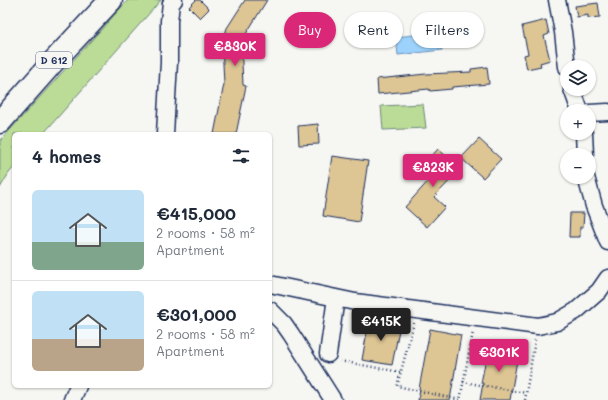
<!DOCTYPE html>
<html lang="en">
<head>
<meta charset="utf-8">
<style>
  :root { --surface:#fff; --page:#f2f2f3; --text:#1f2937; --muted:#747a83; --line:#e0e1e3; --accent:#db2777 }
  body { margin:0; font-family:Mali,sans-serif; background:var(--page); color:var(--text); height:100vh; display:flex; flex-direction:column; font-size:15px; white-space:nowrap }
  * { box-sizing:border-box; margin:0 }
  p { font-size:13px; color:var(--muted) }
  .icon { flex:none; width:22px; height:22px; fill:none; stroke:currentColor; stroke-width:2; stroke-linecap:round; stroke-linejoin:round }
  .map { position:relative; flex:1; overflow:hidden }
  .sheet { position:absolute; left:12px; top:132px; width:260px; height:256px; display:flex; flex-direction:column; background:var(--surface); border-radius:6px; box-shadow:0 1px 3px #0004 }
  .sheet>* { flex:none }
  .top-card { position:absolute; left:284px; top:12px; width:264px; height:36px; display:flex; gap:8px }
  .fabs { position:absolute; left:560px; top:60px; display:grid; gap:8px }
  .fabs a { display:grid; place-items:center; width:36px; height:36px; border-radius:50%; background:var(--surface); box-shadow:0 1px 3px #0004; font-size:20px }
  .price { position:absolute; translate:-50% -34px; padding:0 9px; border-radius:4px; background:var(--accent); color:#fff; font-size:13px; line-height:26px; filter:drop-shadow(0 1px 2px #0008) }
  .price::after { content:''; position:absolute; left:50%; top:24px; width:12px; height:9px; margin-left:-6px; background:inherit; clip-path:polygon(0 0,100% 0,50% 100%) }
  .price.selected { background:#222; color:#fff }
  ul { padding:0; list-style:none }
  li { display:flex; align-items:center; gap:12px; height:100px; padding:0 20px }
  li+li { border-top:1px solid var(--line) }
  li span { display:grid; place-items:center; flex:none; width:112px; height:80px; border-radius:6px; color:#555 }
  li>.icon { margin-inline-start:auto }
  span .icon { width:48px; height:48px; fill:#fffc; stroke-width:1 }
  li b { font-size:17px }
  h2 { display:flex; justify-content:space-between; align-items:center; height:48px; padding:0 20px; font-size:17px }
  .pill { padding:0 14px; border-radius:18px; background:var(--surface); box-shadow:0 1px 3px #0004; font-size:14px; line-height:36px }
  .pill.selected { background:var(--accent); color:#fff }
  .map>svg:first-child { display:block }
  .green { fill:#bbdc96; stroke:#6b867a }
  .water { fill:#9cd2fb; stroke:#6891bc }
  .building { fill:#ddc594; stroke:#1b2f5e }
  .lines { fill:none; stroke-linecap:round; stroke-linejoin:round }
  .minor-casing { stroke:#1b2f5e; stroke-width:19 }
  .highway-casing { stroke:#1b2f5e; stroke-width:25 }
  .path { stroke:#1b2f5e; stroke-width:2.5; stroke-dasharray:1 3; stroke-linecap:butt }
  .minor { stroke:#f6f6f2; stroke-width:16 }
  .highway { stroke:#f6f6f2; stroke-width:22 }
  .labels { text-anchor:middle; stroke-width:3.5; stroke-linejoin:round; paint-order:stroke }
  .shield { fill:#f6f6f2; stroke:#5d6b8a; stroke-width:1 }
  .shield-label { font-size:10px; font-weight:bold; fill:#1b2f5e }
</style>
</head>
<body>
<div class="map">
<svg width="608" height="400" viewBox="0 0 608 400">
  <rect width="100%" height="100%" fill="#f6f6f2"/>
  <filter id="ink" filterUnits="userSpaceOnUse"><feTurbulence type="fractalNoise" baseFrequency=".025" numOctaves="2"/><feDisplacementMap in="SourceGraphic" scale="8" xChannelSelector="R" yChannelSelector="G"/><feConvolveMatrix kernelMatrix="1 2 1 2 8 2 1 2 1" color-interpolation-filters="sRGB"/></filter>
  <g filter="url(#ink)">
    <path class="green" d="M 128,0 L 161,0 L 43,134 L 14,134 L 14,167 L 9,173 L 0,188 L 0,141 Z
      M 423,104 L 426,128 L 383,130 L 381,106 Z"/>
    <path class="water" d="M 440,32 L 442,50 L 398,55 L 396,37 Z"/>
    <path class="building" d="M 196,0 L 200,0 L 209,9 L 200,18 L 189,7 Z
      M 245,0 L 267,0 L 241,42 L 243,85 L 246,86 L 236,134 L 214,134 L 224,84 L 222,43 L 227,28 Z
      M 598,3 L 600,17 L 588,18 L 588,15 L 577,17 L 575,6 Z
      M 546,20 L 549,34 L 544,36 L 550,60 L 540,63 L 541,66 L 527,69 L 524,55 L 528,54 L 522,26 Z
      M 487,67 L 489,84 L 452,87 L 452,89 L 430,91 L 429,89 L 378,94 L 377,79 L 426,74 L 471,72 L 471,69 Z
      M 318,124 L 319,144 L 299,145 L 298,126 Z
      M 479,139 L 501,159 L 483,178 L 461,158 Z
      M 438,149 L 461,169 L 434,197 L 445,207 L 427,227 L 405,207 L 431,178 L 420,169 Z
      M 332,156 L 368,161 L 359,222 L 323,216 Z
      M 570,213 L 584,213 L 583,227 L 580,227 L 580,237 L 569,237 Z
      M 369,320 L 400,325 L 392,365 L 362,360 Z
      M 430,329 L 461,335 L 450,400 L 418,400 L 420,389 L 419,389 Z
      M 489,343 L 519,349 L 510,400 L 480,400 L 483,383 L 481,383 Z"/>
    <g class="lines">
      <defs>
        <path id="minor" d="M 557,0 L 563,32 L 567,67
          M 572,89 L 580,111
          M 589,113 L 608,112
          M 584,133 L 585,155
          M 165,134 L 169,62 L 169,21 L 171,3 L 174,0
          M 586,177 L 594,206 L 608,242
          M 270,284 L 355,302 L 538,326 L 557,322 L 576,311 L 599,291 L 608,278
          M 270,310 L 284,324 L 291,334 L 333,400
          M 328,354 L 336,298
          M 72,400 L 78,386"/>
        <path id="highway" d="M 0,122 L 53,62 L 111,0"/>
      </defs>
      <use href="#minor" class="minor-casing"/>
      <use href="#highway" class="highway-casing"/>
      <path class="path" d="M 414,323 L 397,386 L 460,400 L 473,332
        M 340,361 L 400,372
        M 463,382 L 526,393
        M 525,400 L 535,340"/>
      <use href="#minor" class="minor"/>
      <use href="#highway" class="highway"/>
    </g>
  </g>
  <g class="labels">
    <rect class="shield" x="36" y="52" width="36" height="16" rx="3"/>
    <g class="shield-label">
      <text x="54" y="64">D 612</text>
    </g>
  </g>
</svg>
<div class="fabs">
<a><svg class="icon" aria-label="layers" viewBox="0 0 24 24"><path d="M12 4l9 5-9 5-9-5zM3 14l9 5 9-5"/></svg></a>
<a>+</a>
<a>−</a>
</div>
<b class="price" style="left:235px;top:67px">€830K</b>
<b class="price" style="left:433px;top:188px">€823K</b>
<b class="price selected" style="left:381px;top:342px">€415K</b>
<b class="price" style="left:499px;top:373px">€301K</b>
<div class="top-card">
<a class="pill selected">Buy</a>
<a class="pill">Rent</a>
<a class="pill">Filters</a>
</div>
<section class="sheet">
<h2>4 homes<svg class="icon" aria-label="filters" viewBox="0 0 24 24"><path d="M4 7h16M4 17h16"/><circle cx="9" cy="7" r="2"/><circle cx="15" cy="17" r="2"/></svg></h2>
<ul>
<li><span style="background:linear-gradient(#bfe0f5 65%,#7fa58c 0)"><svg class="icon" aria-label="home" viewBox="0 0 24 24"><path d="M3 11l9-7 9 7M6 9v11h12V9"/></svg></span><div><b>€415,000</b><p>2 rooms · 58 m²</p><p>Apartment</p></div></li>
<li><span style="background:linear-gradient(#bfe0f5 60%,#b9a48a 0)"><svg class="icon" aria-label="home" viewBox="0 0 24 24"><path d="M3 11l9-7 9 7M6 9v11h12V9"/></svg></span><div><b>€301,000</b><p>2 rooms · 58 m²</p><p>Apartment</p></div></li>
</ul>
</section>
</div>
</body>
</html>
